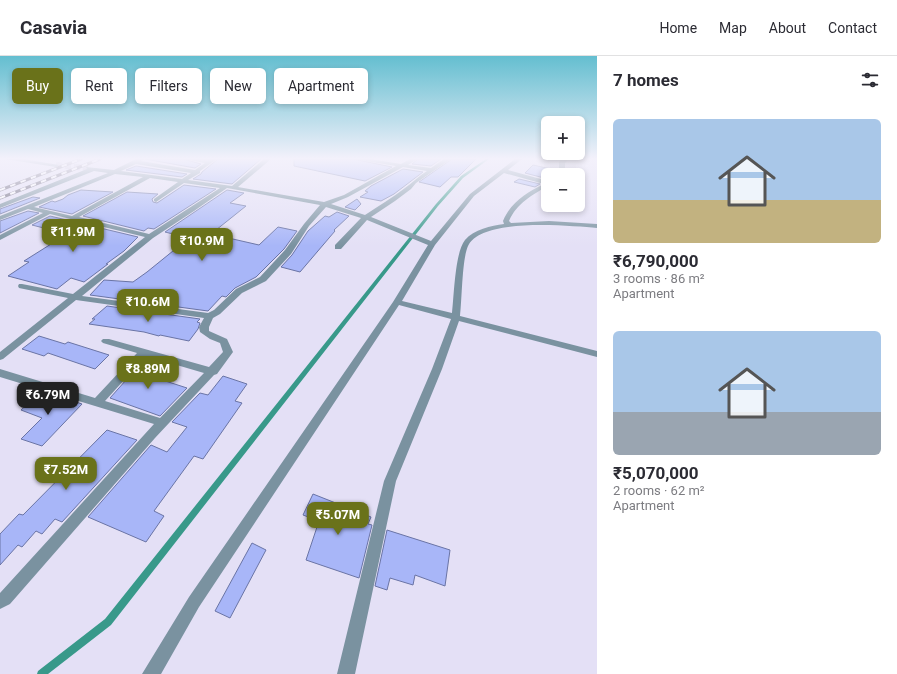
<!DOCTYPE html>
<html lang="en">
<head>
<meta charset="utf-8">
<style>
  :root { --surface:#fff; --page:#f2f2f3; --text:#2b2b33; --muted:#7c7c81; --line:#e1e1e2; --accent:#6a721a }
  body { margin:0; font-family:Roboto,sans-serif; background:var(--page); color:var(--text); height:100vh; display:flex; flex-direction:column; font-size:15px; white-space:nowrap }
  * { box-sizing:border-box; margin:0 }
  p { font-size:13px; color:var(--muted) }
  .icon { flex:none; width:22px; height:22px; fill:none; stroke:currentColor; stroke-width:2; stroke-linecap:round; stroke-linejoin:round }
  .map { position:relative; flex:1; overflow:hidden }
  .panel { display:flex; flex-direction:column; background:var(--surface); width:300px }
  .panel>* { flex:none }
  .banner { position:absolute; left:12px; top:12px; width:380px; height:36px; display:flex; gap:8px }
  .fabs { position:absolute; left:541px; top:60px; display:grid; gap:8px }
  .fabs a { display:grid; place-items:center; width:44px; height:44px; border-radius:6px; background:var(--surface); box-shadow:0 2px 6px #0003; font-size:20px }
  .price { position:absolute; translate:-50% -34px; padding:0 9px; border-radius:8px; background:var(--accent); color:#fff; font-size:13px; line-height:26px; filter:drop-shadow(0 1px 2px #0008) }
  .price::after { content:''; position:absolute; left:50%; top:24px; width:12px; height:9px; margin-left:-6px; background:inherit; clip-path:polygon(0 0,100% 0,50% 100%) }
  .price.on { background:#222; color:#fff }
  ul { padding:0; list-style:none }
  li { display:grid; align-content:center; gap:8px; height:212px; padding:0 16px }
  li span { display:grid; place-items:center; height:124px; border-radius:6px; color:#555 }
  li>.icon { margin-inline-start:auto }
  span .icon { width:72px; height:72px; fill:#fffc; stroke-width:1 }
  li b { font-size:17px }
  h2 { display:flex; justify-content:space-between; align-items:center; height:48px; padding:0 16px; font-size:17px }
  .pill { padding:0 14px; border-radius:6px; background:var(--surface); box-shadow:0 2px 6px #0003; font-size:14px; line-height:36px }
  .pill.on { background:var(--accent); color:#fff }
  header { display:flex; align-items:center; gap:24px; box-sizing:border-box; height:56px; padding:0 20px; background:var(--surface); border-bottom:1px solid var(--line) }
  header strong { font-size:19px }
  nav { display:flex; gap:22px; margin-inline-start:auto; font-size:14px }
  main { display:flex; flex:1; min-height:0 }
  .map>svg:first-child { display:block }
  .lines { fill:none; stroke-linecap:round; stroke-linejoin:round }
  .stream { fill:#38998a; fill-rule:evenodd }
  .building { fill:#a8b6f8; stroke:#6a74a5 }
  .minor-tunnel { stroke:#bebad0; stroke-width:6; stroke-dasharray:6 3; stroke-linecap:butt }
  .minor { fill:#7a92a0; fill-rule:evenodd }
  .rail-casing { stroke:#5f5b70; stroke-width:3 }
  .rail { stroke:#fff; stroke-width:2; stroke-dasharray:5.5; stroke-linecap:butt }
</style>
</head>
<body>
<header>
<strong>Casavia</strong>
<nav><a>Home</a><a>Map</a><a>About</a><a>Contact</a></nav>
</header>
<main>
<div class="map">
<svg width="597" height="618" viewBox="0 0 597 618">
  <rect width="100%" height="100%" fill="#e4e0f6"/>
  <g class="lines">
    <path class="stream" d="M 486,103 L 489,103 L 463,122 L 438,150 L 111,569 L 48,618 L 37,618 L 38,615 L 105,563 L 436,148 L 461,120 Z"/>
  </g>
  <path class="building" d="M 145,103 L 183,103 L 201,108 L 195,112 Z
    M 218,103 L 261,103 L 232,128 L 193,123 L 201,118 L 202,116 Z
    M 294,103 L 353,103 L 392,111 L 365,125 L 294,110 Z
    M 418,103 L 441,103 L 431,110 L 412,108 Z
    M 452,103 L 476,103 L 458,121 L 451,121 L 440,131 L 419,126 Z
    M 533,109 L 555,114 L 551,119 L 548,119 L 548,123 L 525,117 Z
    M 136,110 L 187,118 L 182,121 L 126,114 Z
    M 403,113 L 423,116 L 394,138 L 381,145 L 360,141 L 368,136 L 365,135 L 371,130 Z
    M 519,123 L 540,128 L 535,131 L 514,126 Z
    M 184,129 L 216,133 L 154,173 L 148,172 L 144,175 L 83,160 L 127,136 L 158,138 L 152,143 L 153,146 L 157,147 Z
    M 81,134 L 113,136 L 72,158 L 39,151 L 52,145 L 55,146 L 63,143 L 68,139 Z
    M 227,134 L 244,137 L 230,147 L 246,150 L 211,178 L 259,189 L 278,171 L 297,175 L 284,193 L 256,221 L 235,232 L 226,241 L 222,240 L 208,255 L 90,239 L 104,224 L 133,226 L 147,216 L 189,182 L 165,176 Z
    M 33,141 L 40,142 L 0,158 L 0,153 Z
    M 357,143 L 361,148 L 355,154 L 345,151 Z
    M 28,155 L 39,157 L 0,177 L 0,165 Z
    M 337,156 L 349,160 L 334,174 L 335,175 L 300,216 L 281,211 L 292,199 L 308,175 L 325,160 L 329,161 Z
    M 50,160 L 138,181 L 124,195 L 106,208 L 108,208 L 84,226 L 71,222 L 57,233 L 8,220 L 29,206 L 24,205 L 67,178 L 32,169 Z
    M 107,250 L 200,263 L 197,266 L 200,267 L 198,273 L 189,285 L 160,279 L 159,280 L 144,276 L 89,268 L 95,263 L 92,263 Z
    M 39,280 L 65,288 L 68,286 L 109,299 L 95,313 L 48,297 L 44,300 L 22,293 Z
    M 143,305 L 162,311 L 153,321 L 187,332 L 160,360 L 110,342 Z
    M 223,320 L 247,328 L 235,345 L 242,347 L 203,403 L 194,400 L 154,455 L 164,460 L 146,486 L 88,461 L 151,389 L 167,396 L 187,371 L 172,366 L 200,337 L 208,339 Z
    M 42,335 L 82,348 L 42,390 L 21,383 L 42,362 L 21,354 Z
    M 107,374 L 137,384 L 62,466 L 55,463 L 42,478 L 36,475 L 22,491 L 18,489 L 0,509 L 0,478 L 19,458 L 23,459 Z
    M 313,438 L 371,461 L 368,468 L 372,469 L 359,522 L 306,504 L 319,465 L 303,459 Z
    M 387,474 L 450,494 L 445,530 L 415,519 L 413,529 L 390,522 L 387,534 L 375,530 Z
    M 252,487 L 266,494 L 230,562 L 215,555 Z"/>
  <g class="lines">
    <path class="minor-tunnel" d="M 56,109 L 88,112"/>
    <path class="minor" d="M 5,103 L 23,103 L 59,109 L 56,111 Z
      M 136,103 L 144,103 L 141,105 L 195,114 L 205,107 L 184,103 L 217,103 L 200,115 L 200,117 L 188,124 L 232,130 L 264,103 L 271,103 L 238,131 L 324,146 L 344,139 L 396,110 L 354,103 L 370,103 L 401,108 L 410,103 L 417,103 L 408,109 L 431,112 L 444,103 L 451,103 L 416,127 L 411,133 L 395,145 L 371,161 L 431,185 L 470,138 L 515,103 L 522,103 L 508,114 L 548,125 L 548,130 C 532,139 517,147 509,165 L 511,167 L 549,165 L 597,168 L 597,172 C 570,170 482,161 468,190 C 462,203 462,244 460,260 L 597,295 L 597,301 L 459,265 L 442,313 L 396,425 L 355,618 L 337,618 L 384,425 L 432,313 L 451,263 L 399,249 L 199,551 L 161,618 L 142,618 L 189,541 L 393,246 L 428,189 L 367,164 L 341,193 L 335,193 L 335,189 L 361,162 L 326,151 L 309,170 L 291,198 L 266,225 L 242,237 L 220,258 L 213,262 L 209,271 L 209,275 L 227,283 L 233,296 L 217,318 L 214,319 L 155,382 L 10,548 L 0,553 L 0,537 L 154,368 L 0,321 L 0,313 L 95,342 L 137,297 L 103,287 L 101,285 L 103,283 L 109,283 L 209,311 L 223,296 L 220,287 L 210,283 L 200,276 L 199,271 L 204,262 L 76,244 L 3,303 L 0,304 L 0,296 L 68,242 L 19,232 L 18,230 L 19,228 L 22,228 L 73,238 L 145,181 L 50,158 L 0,184 L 0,179 L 43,157 L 28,153 L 0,164 L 0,160 L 108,117 L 94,115 L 0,152 L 0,148 L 87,113 L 86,111 L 114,114 ZM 136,108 L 191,117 L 182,123 L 121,115 ZM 403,111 L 427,115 C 419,120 412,127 405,132 C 392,142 378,150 365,159 L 331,148 L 348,141 ZM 504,117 L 544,128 C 526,137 511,146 503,165 L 504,168 C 491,170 474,173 465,184 C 455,196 454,240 452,257 L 402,245 L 435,189 L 474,140 ZM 115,118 L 143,121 L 72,160 L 34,151 ZM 150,122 L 178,126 L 154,143 L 154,145 L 156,146 L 184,127 L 220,132 L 149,178 L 79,161 ZM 227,132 L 320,149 L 304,168 L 285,194 L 260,221 L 236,233 L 214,254 L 208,257 L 82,240 L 153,182 L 194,155 ZM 146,300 L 204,317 L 160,362 L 105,345 Z
      M 562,103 L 569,103 L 565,107 L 565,115 L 562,119 L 556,119 L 559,115 L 559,106 Z"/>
    <defs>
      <path id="rail" d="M 0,134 L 81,103
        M 0,142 L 100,103"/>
    </defs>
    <use href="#rail" class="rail-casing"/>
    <use href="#rail" class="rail"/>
  </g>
  <linearGradient id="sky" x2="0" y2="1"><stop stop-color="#64bed0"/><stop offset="0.54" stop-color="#f3f1fb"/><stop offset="1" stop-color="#f3f1fb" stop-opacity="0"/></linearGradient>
  <rect width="597" height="190" fill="url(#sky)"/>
</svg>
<div class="fabs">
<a>+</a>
<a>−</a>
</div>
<b class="price" style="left:73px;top:197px">₹11.9M</b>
<b class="price" style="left:202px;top:206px">₹10.9M</b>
<b class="price" style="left:148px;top:267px">₹10.6M</b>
<b class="price" style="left:148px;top:334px">₹8.89M</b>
<b class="price on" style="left:48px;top:360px">₹6.79M</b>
<b class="price" style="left:66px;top:435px">₹7.52M</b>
<b class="price" style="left:338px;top:480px">₹5.07M</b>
<div class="banner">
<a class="pill on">Buy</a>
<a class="pill">Rent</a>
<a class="pill">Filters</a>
<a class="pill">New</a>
<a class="pill">Apartment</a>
</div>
</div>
<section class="panel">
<h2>7 homes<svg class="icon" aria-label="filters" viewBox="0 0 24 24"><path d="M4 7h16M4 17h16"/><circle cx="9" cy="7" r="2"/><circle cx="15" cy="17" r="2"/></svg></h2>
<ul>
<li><span style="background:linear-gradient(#a9c7e8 65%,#c2b280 0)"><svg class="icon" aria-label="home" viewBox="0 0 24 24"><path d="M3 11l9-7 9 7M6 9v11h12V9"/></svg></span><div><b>₹6,790,000</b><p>3 rooms · 86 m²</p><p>Apartment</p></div></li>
<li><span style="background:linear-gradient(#a9c7e8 65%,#9aa5b1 0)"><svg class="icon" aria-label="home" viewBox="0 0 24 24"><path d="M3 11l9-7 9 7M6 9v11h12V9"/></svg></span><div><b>₹5,070,000</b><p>2 rooms · 62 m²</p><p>Apartment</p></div></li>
</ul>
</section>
</main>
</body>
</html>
